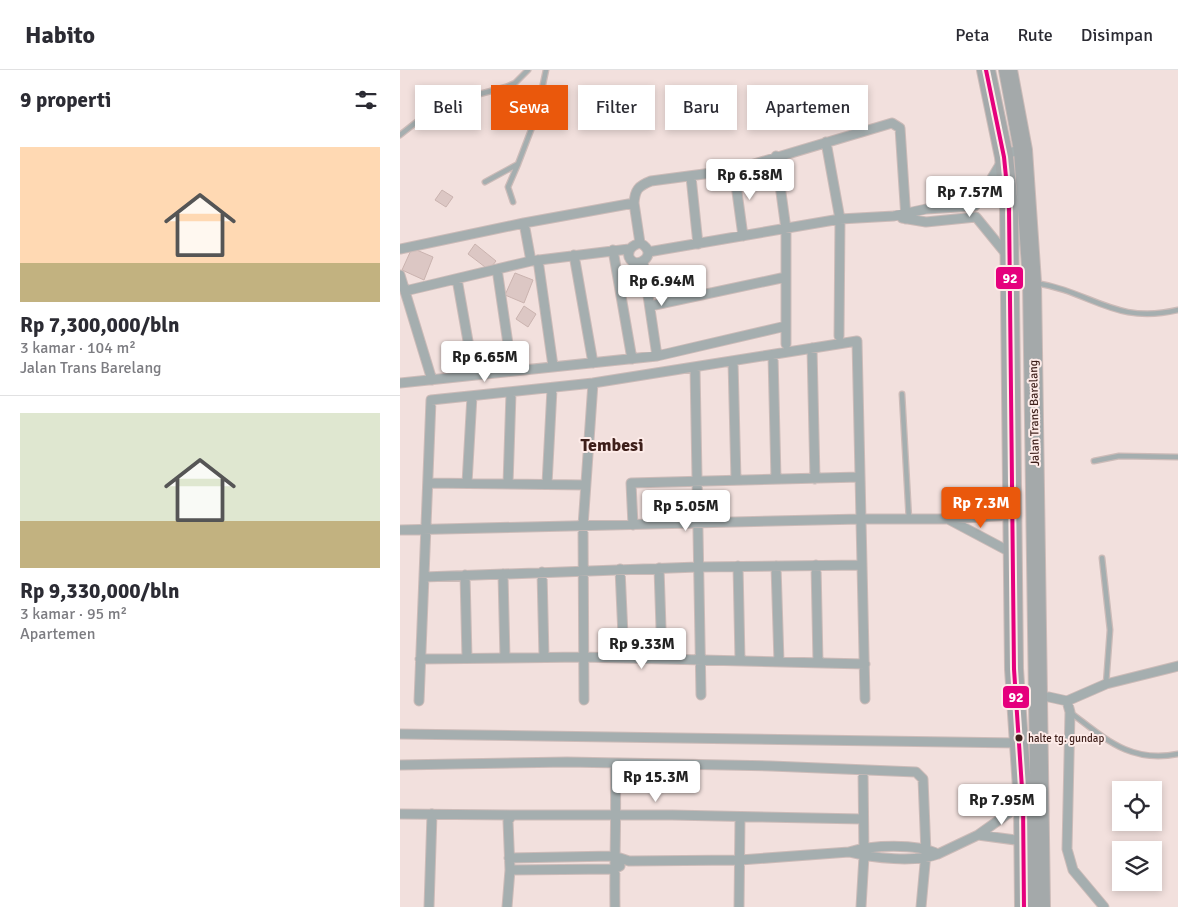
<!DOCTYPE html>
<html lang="id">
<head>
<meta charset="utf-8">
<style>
  :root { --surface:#fff; --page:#f7f7f7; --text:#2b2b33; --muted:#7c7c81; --line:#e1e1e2; --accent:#ea580c }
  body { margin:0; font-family:Signika,sans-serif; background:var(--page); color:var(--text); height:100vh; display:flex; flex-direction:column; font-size:19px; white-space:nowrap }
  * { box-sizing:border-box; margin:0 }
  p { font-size:16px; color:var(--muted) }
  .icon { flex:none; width:28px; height:28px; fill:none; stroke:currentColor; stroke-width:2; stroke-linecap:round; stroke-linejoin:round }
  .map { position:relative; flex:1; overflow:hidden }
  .side { display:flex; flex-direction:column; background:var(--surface); width:400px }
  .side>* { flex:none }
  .banner { position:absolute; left:15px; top:15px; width:475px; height:45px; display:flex; gap:10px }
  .controls { position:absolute; left:712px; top:711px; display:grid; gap:10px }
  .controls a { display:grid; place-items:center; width:50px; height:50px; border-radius:0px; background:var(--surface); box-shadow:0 2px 8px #0003; font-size:25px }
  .price { position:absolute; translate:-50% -42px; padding:0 11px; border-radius:5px; background:#fff; color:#222; font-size:16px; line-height:32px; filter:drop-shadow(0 1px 2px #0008) }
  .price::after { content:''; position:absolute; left:50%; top:30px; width:15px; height:11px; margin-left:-8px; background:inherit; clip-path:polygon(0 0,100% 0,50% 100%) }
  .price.active { background:var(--accent); color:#fff }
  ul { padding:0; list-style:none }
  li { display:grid; align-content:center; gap:10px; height:265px; padding:0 20px }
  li+li { border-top:1px solid var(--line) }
  li span { display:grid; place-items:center; height:155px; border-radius:0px; color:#555 }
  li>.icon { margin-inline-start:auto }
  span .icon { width:90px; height:90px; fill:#fffc; stroke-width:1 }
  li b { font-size:21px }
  h2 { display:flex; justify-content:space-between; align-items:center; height:60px; padding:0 20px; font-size:21px }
  .tag { padding:0 18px; border-radius:0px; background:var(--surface); box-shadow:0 2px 8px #0003; font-size:18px; line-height:45px }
  .tag.active { background:var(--accent); color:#fff }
  header { display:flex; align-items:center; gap:30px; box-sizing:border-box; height:70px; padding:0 25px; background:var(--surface); border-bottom:1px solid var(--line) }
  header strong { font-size:24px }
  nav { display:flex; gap:28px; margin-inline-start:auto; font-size:18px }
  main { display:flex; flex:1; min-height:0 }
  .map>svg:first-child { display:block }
  .building { fill:#dcc7c4; stroke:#cab3af }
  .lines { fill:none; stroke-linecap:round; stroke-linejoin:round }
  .lane-casing { stroke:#ccbbb8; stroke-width:7 }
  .street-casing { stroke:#ccbbb8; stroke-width:11 }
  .highway-casing { stroke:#ccbbb8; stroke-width:20 }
  .lane { stroke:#a5aeaf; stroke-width:4.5 }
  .street { stroke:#a5aeaf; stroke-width:9 }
  .highway { stroke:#a4a9aa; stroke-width:18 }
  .bus-1-casing { stroke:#fdebe8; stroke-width:8 }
  .bus-1 { stroke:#e5007d; stroke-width:4 }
  .bus-dot { fill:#3e1f1a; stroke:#fdebe8; stroke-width:2 }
  .labels { text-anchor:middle; stroke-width:4; stroke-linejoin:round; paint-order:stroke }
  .bus-label { font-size:11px; fill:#3e1f1a; stroke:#fdebe8; text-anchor:start }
  .street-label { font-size:12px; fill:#3e1f1a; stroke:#fdebe8 }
  .district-label { font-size:18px; font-weight:bold; fill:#3e1f1a; stroke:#fdebe8 }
  .line-badge { stroke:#fdebe8; stroke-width:2 }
  .badge-label { font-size:14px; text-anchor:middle; font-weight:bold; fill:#fff }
</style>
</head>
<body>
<header>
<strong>Habito</strong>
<nav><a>Peta</a><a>Rute</a><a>Disimpan</a></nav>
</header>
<main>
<section class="side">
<h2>9 properti<svg class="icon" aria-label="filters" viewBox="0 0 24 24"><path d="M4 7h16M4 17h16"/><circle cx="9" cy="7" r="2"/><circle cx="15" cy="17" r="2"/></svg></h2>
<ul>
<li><span style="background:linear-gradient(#ffd9b3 75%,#c2b280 0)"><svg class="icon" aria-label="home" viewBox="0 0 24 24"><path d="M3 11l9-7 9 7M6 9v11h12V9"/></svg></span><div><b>Rp 7,300,000/bln</b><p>3 kamar · 104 m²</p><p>Jalan Trans Barelang</p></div></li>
<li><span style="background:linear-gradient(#dfe7d0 70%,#c2b280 0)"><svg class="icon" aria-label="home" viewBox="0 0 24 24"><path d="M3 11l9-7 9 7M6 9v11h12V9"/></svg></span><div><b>Rp 9,330,000/bln</b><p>3 kamar · 95 m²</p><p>Apartemen</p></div></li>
</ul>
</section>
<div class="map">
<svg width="778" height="837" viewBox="0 0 778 837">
  <rect width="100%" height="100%" fill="#f2e0dd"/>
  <path class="building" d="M 42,120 L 53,127 L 46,137 L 35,130 Z
    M 75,174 L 96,191 L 89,200 L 68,184 Z
    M 12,178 L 33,187 L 24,210 L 2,200 Z
    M 115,203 L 133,210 L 124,233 L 105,225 Z
    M 124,236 L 136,244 L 128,257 L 116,249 Z"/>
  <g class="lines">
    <defs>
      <path id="lane" d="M 0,65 L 38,35 L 106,17 L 115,13 L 128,0
        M 85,112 L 118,94 L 136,47 L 146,0
        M 113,132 L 108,117 L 118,94
        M 636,213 C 692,222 715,255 778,240
        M 502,324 L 509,450
        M 694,391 L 719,386 L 778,387
        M 702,488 L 710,560 L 706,614
        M 671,643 C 707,670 730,693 778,684"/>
      <path id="street" d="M 426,72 L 440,149 L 439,266
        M 376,86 L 386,159 L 386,274
        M 334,100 L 343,166
        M 291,107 L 298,174
        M 234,133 L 240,173 C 261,184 235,202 229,187 C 227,179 233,175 240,173
        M 502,148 L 526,152 L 576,147 L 607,185
        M 124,153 L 131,191
        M 0,179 L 124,153 L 234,133 C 235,120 238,116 251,111 L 334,100 L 492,53 L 500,58 L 506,149
        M 213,180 L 232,289
        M 248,182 L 440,149 L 494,146 L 526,139 L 575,136 L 607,83 L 623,80
        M 174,185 L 193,293
        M 138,190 L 153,296
        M 243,192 L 257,286
        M 97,199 L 112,301
        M 0,205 L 32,310
        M 57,209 L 74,305
        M 5,221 L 131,191 L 229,179
        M 250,236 L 386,207
        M 412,278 L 415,409
        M 373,285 L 376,409
        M 333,291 L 336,410
        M 295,298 L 301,625
        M 0,313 L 257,286 L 386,256
        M 28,413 L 185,415
        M 67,413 L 72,326
        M 108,414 L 111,323
        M 147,414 L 152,319
        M 548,449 L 612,483
        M 233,455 L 231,413 L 460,407
        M 0,460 L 461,449 L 548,449 L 612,445
        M 416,495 L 418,593
        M 338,496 L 340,590
        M 376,496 L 379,592
        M 259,498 L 262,588
        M 220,499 L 224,588
        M 142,502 L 144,587
        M 103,504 L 105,588
        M 65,505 L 67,588
        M 24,507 L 298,497 L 462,495
        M 20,589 L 183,587 L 465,594
        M 637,627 L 649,627 L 667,631 L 706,614 L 778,596
        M 184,630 L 183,456 L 193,313
        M 19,631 L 31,330 L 193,313 L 457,271 L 465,629
        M 667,631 L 670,642 L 667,779 L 673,800 L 704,837
        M 0,664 L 619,673
        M 215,693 C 217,741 214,789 215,837
        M 0,695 L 167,692 L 371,696 L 516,702 L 523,709 L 526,783 L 521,837
        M 0,744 L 112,745
        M 578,765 L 623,771
        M 538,784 L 578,765 L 623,733
        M 109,788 L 214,786 L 229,791 L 340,790 L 449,782 C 472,775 516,773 538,784 C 515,793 473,788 449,782
        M 110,800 L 214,799 L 220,796
        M 29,837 L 32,744
        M 107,837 L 110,800 L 108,751 L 112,745 L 272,745 L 462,749
        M 339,837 L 340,748
        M 461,837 L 464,786 L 463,700"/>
      <path id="highway" d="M 586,0 L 604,87 L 609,137 L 614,599 L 623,733 L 624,837
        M 608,0 L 623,80 L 632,212 L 641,837"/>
    </defs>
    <use href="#lane" class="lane-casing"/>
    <use href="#street" class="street-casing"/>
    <use href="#highway" class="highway-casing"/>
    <use href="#lane" class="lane"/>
    <use href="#street" class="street"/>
    <use href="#highway" class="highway"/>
    <defs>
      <path id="bus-1" d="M 586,0 L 604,87 L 609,137 L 614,599 L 623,733 L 624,837"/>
    </defs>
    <use href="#bus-1" class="bus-1-casing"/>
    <use href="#bus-1" class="bus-1"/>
  </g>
  <circle class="bus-dot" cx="619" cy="668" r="4.5"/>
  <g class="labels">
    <g class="bus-label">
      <text x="628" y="672">halte tg. gundap</text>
    </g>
    <g class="street-label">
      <text transform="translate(634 343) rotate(-91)" y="4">Jalan Trans Barelang</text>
    </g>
    <g class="district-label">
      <text x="212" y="381">Tembesi</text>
    </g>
  </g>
  <g class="line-badge">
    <rect x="595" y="196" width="29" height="24" rx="5" fill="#e5007d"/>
    <rect x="602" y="615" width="28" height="24" rx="5" fill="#e5007d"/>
  </g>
  <g class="badge-label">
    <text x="610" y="213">92</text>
    <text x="616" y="632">92</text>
  </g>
</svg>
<div class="controls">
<a><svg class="icon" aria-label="locate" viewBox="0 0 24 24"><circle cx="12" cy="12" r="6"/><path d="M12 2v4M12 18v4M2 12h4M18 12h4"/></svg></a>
<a><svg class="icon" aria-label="layers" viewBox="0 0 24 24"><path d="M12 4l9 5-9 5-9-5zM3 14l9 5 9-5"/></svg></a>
</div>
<b class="price" style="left:350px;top:131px">Rp 6.58M</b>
<b class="price" style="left:570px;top:148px">Rp 7.57M</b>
<b class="price" style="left:262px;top:237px">Rp 6.94M</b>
<b class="price" style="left:85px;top:313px">Rp 6.65M</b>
<b class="price active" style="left:581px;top:459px">Rp 7.3M</b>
<b class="price" style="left:286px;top:462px">Rp 5.05M</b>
<b class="price" style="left:242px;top:600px">Rp 9.33M</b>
<b class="price" style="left:256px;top:733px">Rp 15.3M</b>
<b class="price" style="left:602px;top:756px">Rp 7.95M</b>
<div class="banner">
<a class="tag">Beli</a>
<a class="tag active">Sewa</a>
<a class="tag">Filter</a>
<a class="tag">Baru</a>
<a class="tag">Apartemen</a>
</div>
</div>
</main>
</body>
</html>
